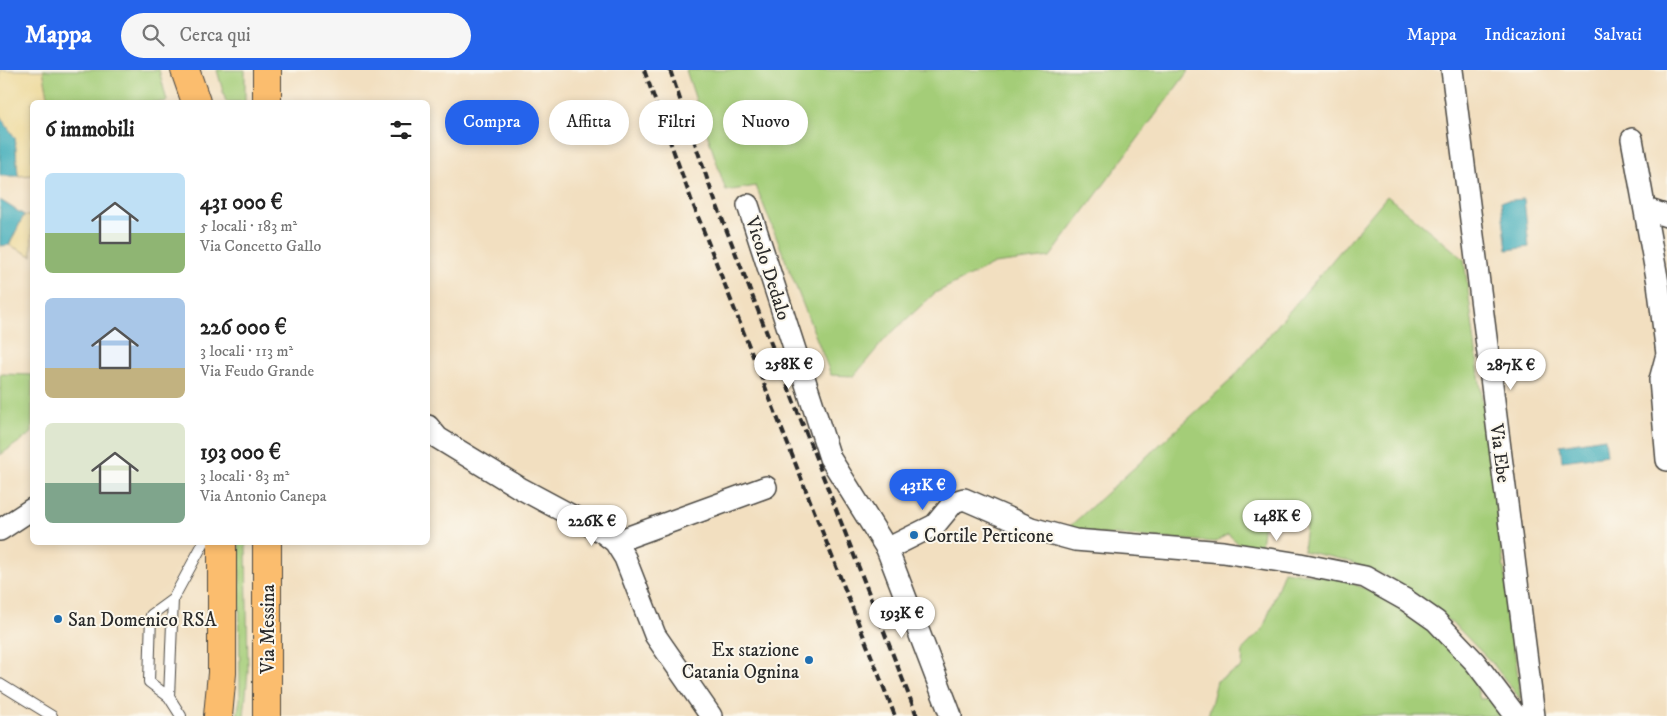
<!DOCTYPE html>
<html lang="it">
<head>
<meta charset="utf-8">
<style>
  :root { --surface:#fff; --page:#f6f6f6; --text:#222; --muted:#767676; --accent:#2563eb }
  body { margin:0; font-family:"IM FELL DW Pica",serif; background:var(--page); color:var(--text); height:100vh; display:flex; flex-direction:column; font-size:19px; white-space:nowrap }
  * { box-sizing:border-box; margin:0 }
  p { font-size:16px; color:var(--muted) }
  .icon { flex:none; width:28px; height:28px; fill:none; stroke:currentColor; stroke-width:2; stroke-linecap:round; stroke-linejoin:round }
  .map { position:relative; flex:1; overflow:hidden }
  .sheet { position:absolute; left:30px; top:30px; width:400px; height:445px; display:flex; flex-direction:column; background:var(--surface); border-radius:8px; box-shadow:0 2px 8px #0003 }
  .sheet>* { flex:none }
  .guide { position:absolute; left:445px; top:30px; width:475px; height:45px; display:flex; gap:10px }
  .price { position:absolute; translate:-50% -42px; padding:0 11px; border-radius:18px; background:#fff; color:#222; font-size:16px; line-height:32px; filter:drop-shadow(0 1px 2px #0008) }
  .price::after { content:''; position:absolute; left:50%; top:30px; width:15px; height:11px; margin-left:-8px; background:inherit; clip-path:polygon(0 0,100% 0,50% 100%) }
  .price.on { background:var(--accent); color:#fff }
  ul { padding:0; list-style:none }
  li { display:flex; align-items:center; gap:15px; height:125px; padding:0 15px }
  li span { display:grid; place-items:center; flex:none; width:140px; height:100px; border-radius:8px; color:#555 }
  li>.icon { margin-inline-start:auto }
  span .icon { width:60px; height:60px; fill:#fffc; stroke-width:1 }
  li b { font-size:21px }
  h2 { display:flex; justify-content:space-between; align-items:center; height:60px; padding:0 15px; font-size:21px }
  .chip { padding:0 18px; border-radius:22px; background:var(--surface); box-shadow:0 2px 8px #0003; font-size:18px; line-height:45px }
  .chip.on { background:var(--accent); color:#fff }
  header { display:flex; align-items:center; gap:30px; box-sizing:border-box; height:70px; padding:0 25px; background:var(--accent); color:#fff }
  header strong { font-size:24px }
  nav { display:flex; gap:28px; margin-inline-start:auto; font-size:18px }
  .search { width:350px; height:45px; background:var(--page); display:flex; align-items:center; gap:12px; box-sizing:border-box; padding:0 18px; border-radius:28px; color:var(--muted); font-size:19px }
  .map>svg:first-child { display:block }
  .green { fill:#a4cd78; stroke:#687c52 }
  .sand { fill:#eeda9e; stroke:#8c8264 }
  .water { fill:#3cacb9; stroke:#346c72 }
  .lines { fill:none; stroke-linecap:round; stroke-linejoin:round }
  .service-casing { stroke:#494641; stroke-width:12 }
  .minor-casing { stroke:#494641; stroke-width:24 }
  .primary-casing { stroke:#494641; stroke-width:30 }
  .service { stroke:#fff; stroke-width:10 }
  .minor { stroke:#fff; stroke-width:21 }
  .primary { stroke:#fbbd6e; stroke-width:28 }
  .rail { stroke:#2b2b2b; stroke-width:4; stroke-dasharray:8 4; stroke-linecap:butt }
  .poi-dot { fill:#1f6fb2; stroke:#fbf7ec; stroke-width:2 }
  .labels { text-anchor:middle; stroke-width:4; stroke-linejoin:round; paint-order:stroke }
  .street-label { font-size:19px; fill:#2b2b2b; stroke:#fbf7ec }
  .poi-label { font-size:19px; fill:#2b2b2b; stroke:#fbf7ec; text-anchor:start }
</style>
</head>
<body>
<header>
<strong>Mappa</strong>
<div class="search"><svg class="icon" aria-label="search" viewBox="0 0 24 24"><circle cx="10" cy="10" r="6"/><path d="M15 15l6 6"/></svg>Cerca qui</div>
<nav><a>Mappa</a><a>Indicazioni</a><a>Salvati</a></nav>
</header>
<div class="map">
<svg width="1667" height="646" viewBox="0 0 1667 646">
  <rect width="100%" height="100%" fill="#fbf7ec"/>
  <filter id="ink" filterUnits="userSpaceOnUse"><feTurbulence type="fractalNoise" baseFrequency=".02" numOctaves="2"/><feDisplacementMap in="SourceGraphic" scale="10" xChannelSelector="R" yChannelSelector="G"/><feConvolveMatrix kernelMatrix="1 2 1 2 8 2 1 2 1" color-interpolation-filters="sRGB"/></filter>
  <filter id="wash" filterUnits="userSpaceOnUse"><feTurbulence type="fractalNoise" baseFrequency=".0096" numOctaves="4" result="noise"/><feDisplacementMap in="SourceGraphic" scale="20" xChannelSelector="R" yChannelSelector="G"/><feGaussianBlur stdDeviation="1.12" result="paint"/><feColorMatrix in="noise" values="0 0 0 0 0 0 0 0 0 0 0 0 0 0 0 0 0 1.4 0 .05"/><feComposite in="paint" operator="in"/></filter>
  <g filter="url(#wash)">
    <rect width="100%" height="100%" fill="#f2dfc0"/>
    <path class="green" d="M 43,0 L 159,0 L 167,31 L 163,32 L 49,32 Z
      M 217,0 L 245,0 L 245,32 L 226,32 Z
      M 686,0 L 1189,0 L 1050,187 L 994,194 L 935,223 L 886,268 L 854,306 L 831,305 L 756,116 L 726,121 Z
      M 1387,126 L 1464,189 L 1521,630 L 1493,594 L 1459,559 L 1419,527 L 1386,506 L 1345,490 L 1303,481 L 1306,455 L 1264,450 L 1261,477 L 1240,475 L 1228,464 L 1215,472 L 1099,464 L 1069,457 L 1231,310 Z
      M 0,304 L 32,305 L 32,363 L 0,385 Z
      M 239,473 L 246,473 L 248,602 L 244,646 L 237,646 L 240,629 Z
      M 1284,501 L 1342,509 L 1383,526 L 1415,547 L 1471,599 L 1480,629 L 1498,628 L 1506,646 L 1208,646 L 1217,611 L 1242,597 L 1243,579 L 1263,559 Z"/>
    <path class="sand" d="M 0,0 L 43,0 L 49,32 L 32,32 L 32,105 L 18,106 L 15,68 L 0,46 Z
      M 24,145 L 32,147 L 32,186 L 9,175 Z"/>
    <path class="water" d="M 0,46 L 15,68 L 18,106 L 0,106 Z
      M 1524,129 L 1529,177 L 1507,180 L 1501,131 Z
      M 0,130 L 24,145 L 9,175 L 0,176 Z
      M 1605,368 L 1607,385 L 1562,391 L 1560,375 Z"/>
  </g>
  <g filter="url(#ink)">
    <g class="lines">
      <defs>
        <path id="service" d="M 0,614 L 52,646
          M 169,627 L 149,612 L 151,545 L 173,529
          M 181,646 L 169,627 L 173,529 L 204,472"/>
        <path id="minor" d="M 1452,0 L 1534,646
          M 1632,69 L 1658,213 L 1667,284
          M 748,135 L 830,388 L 887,479 L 951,646
          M 1646,139 L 1667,146
          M 1667,284 L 1660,310 L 1667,390
          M 428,356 L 438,368 L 520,418 L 602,462 L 615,472 L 625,488 L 655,565 L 711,646
          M 0,460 L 32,439
          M 615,472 L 766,417
          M 887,479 L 935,455 L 954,432 L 964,429 L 1031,458 L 1075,470 L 1223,482 L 1300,494 L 1365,507 L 1406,530 L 1436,551 L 1475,592 L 1516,646"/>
        <path id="primary" d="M 185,0 L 196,32
          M 267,0 L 267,32
          M 218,646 L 222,603 L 222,472
          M 267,646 L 267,472"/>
      </defs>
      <use href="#service" class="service-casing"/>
      <use href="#minor" class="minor-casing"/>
      <use href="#primary" class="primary-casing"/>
      <use href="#service" class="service"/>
      <use href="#minor" class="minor"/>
      <use href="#primary" class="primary"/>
      <path class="rail" d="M 644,0 L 691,129 L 895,646
        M 670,0 L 712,123 L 917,646"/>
    </g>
  </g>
  <g class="poi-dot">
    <circle cx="914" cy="465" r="5"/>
    <circle cx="58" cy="549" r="5"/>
    <circle cx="809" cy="590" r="5"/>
  </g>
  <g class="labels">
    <g class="street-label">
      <text transform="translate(769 198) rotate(72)" y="7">Vicolo Dedalo</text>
      <text transform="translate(1501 383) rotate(83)" y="7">Via Ebe</text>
      <text transform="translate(267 559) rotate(-90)" y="7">Via Messina</text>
    </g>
    <g class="poi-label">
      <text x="924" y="472">Cortile Perticone</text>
      <text x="68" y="556">San Domenico RSA</text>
      <text x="799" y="586" text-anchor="end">Ex stazione<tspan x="799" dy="22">Catania Ognina</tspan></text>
    </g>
  </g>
</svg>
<b class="price" style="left:789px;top:320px">258K €</b>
<b class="price" style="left:1511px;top:321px">287K €</b>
<b class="price on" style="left:923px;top:441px">431K €</b>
<b class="price" style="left:1277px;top:472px">148K €</b>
<b class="price" style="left:592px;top:477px">226K €</b>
<b class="price" style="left:902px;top:569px">193K €</b>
<div class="guide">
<a class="chip on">Compra</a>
<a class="chip">Affitta</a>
<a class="chip">Filtri</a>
<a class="chip">Nuovo</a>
</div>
<section class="sheet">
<h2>6 immobili<svg class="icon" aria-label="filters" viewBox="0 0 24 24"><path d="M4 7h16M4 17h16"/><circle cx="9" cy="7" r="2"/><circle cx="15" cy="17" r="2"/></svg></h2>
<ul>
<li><span style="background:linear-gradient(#bfe0f5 60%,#8fb573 0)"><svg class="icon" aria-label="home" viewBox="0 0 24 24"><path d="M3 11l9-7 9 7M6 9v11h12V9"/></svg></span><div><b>431 000 €</b><p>5 locali · 183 m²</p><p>Via Concetto Gallo</p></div></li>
<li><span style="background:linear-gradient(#a9c7e8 70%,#c2b280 0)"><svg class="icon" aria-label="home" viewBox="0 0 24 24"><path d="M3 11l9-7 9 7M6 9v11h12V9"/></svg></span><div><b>226 000 €</b><p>3 locali · 113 m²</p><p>Via Feudo Grande</p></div></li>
<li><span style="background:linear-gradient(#dfe7d0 60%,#7fa58c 0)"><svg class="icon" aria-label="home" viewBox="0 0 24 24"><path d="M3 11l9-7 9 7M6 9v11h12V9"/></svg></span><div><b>193 000 €</b><p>3 locali · 83 m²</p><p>Via Antonio Canepa</p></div></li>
</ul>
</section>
</div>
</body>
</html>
